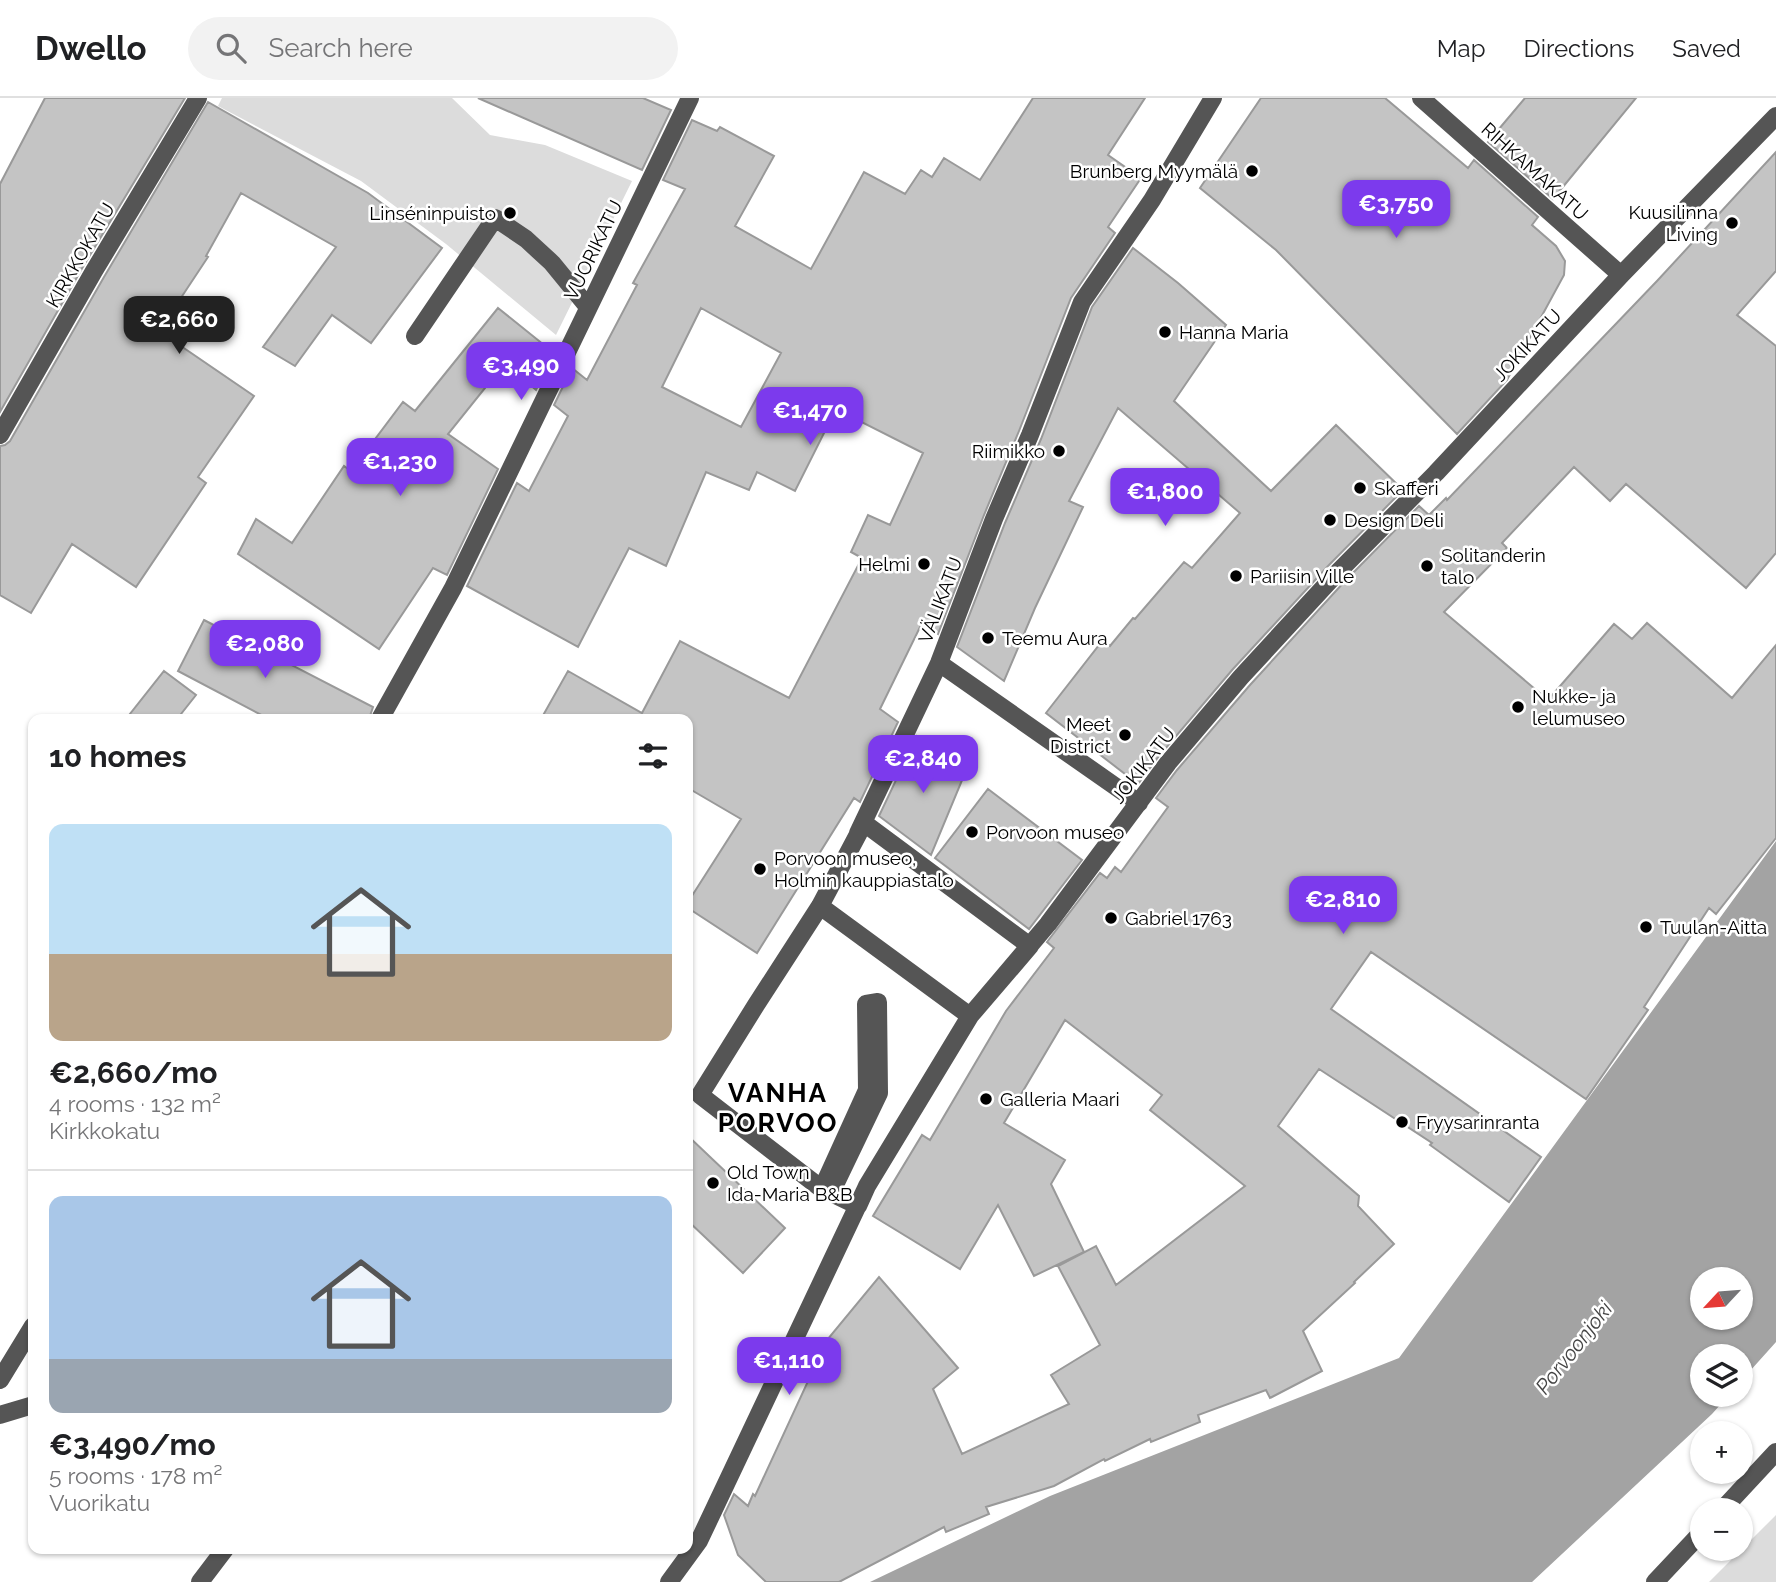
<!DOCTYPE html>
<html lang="en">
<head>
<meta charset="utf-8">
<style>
  :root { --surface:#fff; --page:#f2f2f2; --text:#202124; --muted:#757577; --line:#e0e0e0; --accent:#7c3aed }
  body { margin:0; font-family:Raleway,sans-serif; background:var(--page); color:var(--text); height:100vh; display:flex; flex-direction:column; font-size:26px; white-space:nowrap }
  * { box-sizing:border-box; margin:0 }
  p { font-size:23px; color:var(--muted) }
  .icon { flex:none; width:38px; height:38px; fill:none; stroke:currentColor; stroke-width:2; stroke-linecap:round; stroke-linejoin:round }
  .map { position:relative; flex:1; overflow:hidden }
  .details { position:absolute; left:28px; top:616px; width:665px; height:840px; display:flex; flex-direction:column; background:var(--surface); border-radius:14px; box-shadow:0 2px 5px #0004 }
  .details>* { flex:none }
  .needle { width:46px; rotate:244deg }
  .tools { position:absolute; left:1690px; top:1169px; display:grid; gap:14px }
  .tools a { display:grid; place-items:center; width:63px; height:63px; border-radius:50%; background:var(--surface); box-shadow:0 2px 5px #0004; font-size:35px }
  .price { position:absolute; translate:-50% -60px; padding:0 16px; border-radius:14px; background:var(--accent); color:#fff; font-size:23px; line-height:46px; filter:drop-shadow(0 2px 4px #0008) }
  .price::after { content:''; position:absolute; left:50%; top:42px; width:21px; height:16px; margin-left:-10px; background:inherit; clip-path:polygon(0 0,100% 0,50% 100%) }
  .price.selected { background:#222; color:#fff }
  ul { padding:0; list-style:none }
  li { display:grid; align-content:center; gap:14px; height:371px; padding:0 21px }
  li+li { border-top:2px solid var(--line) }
  li span { display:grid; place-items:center; height:217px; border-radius:14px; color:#555 }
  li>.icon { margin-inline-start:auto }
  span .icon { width:126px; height:126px; fill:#fffc; stroke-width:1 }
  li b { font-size:30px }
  h2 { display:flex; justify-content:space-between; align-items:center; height:84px; padding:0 21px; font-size:30px }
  header { display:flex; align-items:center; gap:42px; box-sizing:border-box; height:98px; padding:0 35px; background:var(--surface); border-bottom:2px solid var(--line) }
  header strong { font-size:33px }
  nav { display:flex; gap:38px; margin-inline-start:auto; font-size:24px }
  .search { width:490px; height:63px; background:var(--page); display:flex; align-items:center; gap:18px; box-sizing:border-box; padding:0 24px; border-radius:38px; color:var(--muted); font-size:26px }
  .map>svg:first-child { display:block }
  .green { fill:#dcdcdc }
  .water { fill:#a3a3a3; fill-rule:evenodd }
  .building { fill:#c4c4c4; stroke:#999; stroke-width:2; fill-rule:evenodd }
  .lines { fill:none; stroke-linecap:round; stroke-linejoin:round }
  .minor { stroke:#555; stroke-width:18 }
  .poi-dot { fill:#000; stroke:#fff; stroke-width:2.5 }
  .labels { text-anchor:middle; stroke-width:5; stroke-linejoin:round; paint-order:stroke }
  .poi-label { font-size:19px; fill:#000; stroke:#fff; text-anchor:start }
  .street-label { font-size:19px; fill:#000; stroke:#fff }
  .water-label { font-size:21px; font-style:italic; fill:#444; stroke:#fff }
  .district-label { font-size:26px; font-weight:bold; letter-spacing:2px; fill:#000; stroke:#fff }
</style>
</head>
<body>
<header>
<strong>Dwello</strong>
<div class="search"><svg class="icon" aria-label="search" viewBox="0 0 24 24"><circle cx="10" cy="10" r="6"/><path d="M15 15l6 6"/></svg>Search here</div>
<nav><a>Map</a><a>Directions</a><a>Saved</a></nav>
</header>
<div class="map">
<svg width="1776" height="1484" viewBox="0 0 1776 1484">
  <rect width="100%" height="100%" fill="#fff"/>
  <path class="green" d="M 222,0 L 452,0 L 490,37 L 545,47 L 632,83 L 556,237 L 446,146 L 361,83 L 218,8 Z
    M 1776,1417 L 1776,1484 L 1709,1484 Z"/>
  <path class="water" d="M 1776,743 L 1776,1244 L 1741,1283 L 1741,1258 L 1703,1258 L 1703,1297 L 1729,1297 L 1712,1316 L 1532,1484 L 870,1484 L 1050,1398 L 1399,1260 ZM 1703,1181 L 1741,1181 L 1741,1220 L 1703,1220 Z"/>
  <path class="building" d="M 45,0 L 185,0 L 84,167 L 0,314 L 0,86 Z
    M 478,0 L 643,0 L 671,12 L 642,72 Z
    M 1033,0 L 1145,0 L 1108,57 L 1141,80 L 1108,129 L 1115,135 L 1071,200 L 1019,333 L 984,417 L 938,536 L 922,525 L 880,611 L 898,624 L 860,704 L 854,700 L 757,855 L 688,810 L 688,804 L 741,721 L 688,690 L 688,621 L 541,621 L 568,573 L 642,615 L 680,543 L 789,600 L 862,460 L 851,454 L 868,417 L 890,427 L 923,355 L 836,311 L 795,393 L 757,374 L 749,392 L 706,374 L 666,468 L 629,450 L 578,549 L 467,488 L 517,385 L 529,393 L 568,318 L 554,307 L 572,270 L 587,282 L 637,187 L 633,185 L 685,91 L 663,82 L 692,22 L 717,33 L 720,29 L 774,58 L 735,128 L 811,171 L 864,74 L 905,96 L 921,72 L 932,79 L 944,60 L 980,82 ZM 701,210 L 781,255 L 741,329 L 662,289 Z
    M 1261,0 L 1385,0 L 1468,70 L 1474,62 L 1538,119 L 1532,127 L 1556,148 L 1565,163 L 1564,177 L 1507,282 L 1457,336 L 1276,152 L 1200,90 Z
    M 1525,0 L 1636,0 L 1553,101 L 1488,44 Z
    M 208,4 L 368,95 L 442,150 L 371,245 L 332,217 L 295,268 L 263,249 L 336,149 L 241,95 L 206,158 L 208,159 L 159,233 L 254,298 L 198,379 L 206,385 L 136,489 L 72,446 L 31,515 L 0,497 L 0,348 L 5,347 L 10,343 L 104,179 Z
    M 1776,54 L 1776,173 L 1737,217 L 1776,248 L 1776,455 L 1746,490 L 1626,386 L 1610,403 L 1574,369 L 1502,445 L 1507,450 L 1444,514 L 1548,602 L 1614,526 L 1632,541 L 1647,525 L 1732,600 L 1776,547 L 1776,740 L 1716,816 L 1709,810 L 1644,909 L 1648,912 L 1586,1001 L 1371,854 L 1331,911 L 1541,1059 L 1509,1104 L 1430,1047 L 1432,1045 L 1319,971 L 1278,1028 L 1359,1098 L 1358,1108 L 1394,1146 L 1354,1184 L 1355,1185 L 1303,1233 L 1322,1273 L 1270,1300 L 1266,1292 L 1198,1317 L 1200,1324 L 1151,1344 L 1150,1341 L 1105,1363 L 1104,1361 L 1054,1388 L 986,1409 L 989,1416 L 946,1434 L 944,1429 L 839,1484 L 766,1484 L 738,1457 L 724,1417 L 734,1396 L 748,1408 L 753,1396 L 755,1398 L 827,1242 L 879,1179 L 958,1270 L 933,1291 L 962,1356 L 1069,1306 L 1051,1277 L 1100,1247 L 1058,1168 L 1096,1148 L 1116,1187 L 1245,1088 L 1150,1012 L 1162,997 L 1065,922 L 1004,1025 L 1065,1062 L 1051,1086 L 1084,1154 L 1034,1178 L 998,1107 L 960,1171 L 873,1118 L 922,1037 L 930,1042 L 1006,913 L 1054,850 L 1047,844 L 1100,775 L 1107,780 L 1115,769 L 1121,774 L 1168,709 L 1156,700 L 1177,672 L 1250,587 L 1345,483 L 1419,408 L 1429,417 L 1446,400 L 1447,402 L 1657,183 Z
    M 1133,150 L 1178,185 L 1226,227 L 1174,303 L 1271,393 L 1336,327 L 1403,392 L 1329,467 L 1233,571 L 1159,658 L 1138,686 L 1046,615 L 1103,542 L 1110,548 L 1133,520 L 1135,521 L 1184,464 L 1192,470 L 1240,415 L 1118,310 L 1069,403 L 1083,409 L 1035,510 L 1004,583 L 957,549 L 1005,425 L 1041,341 L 1092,209 Z
    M 498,210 L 554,255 L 536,292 L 505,265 L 448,336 L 498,371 L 447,477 L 433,470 L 379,551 L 238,456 L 256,421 L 292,445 L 344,368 L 351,373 L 403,304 L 415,313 Z
    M 204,522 L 373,609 L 369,621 L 269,621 L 178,573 Z
    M 164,573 L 196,597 L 177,621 L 126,621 Z
    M 917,638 L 965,675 L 931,757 L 879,718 Z
    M 988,691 L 1082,762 L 1029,831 L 935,760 Z
    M 688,1038 L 785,1130 L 743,1175 L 688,1123 Z"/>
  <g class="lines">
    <path class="minor" d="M 1421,0 L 1621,177
      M 415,238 L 495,120 L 526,141 L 552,165 L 588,209
      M 0,337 L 94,173 L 198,0
      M 939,565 L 1139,705
      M 380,621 L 453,490 L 690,0
      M 864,725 L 1030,848 L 970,918 L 867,1088 L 858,1108 L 831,1095 L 879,995 L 878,904 L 866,906 L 867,992 L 822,1091 L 700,997 L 756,907 L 820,808 Z
      M 858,735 L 939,565 L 994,421 L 1030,337 L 1082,204 L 1152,102 L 1213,0
      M 820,808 L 970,918
      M 0,1282 L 33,1228
      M 0,1317 L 33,1307
      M 1722,1412 L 1776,1354
      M 200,1484 L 225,1451
      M 669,1484 L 699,1443 L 867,1088 L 970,918 L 1048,826 L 1168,665 L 1241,579 L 1337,475 L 1436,375 L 1621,177 L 1776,18
      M 1655,1484 L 1703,1433"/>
  </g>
  <g class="poi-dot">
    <circle cx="1252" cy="73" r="7"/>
    <circle cx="510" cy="115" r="7"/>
    <circle cx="1732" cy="125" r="7"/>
    <circle cx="1165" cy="234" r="7"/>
    <circle cx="1059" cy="353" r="7"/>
    <circle cx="1360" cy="390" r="7"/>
    <circle cx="1330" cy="422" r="7"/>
    <circle cx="924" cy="466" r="7"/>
    <circle cx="1427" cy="468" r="7"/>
    <circle cx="1236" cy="478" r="7"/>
    <circle cx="988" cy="540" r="7"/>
    <circle cx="1518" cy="609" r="7"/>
    <circle cx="1125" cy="637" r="7"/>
    <circle cx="972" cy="734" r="7"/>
    <circle cx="760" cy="771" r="7"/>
    <circle cx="1111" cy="820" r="7"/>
    <circle cx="1646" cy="829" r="7"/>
    <circle cx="986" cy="1001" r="7"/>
    <circle cx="1402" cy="1024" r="7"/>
    <circle cx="713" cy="1085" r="7"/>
  </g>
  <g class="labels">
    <g class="poi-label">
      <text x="1238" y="80" text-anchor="end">Brunberg Myymälä</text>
      <text x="1718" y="121" text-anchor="end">Kuusilinna<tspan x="1718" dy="22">Living</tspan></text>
      <text x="496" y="122" text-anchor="end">Linséninpuisto</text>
      <text x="1179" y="241">Hanna Maria</text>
      <text x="1045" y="360" text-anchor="end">Riimikko</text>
      <text x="1374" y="397">Skafferi</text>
      <text x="1344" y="429">Design Deli</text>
      <text x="1441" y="464">Solitanderin<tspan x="1441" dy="22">talo</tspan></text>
      <text x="910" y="473" text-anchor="end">Helmi</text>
      <text x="1250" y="485">Pariisin Ville</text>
      <text x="1002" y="547">Teemu Aura</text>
      <text x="1532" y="605">Nukke- ja<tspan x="1532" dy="22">lelumuseo</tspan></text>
      <text x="1111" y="633" text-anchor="end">Meet<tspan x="1111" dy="22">District</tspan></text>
      <text x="986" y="741">Porvoon museo</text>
      <text x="774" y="767">Porvoon museo,<tspan x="774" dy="22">Holmin kauppiastalo</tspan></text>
      <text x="1125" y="827">Gabriel 1763</text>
      <text x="1660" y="836">Tuulan-Aitta</text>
      <text x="1000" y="1008">Galleria Maari</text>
      <text x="1416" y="1031">Fryysarinranta</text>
      <text x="727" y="1081">Old Town<tspan x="727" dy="22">Ida-Maria B&amp;B</tspan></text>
    </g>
    <g class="street-label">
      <text transform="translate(1535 73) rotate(42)" y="7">RIHKAMAKATU</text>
      <text transform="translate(593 152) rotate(-64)" y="7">VUORIKATU</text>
      <text transform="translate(80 157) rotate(-60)" y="7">KIRKKOKATU</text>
      <text transform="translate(1527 247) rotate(-47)" y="7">JOKIKATU</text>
      <text transform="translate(940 502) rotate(-69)" y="7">VÄLIKATU</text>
      <text transform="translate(1143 667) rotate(-52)" y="7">JOKIKATU</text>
    </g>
    <g class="water-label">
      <text transform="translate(1574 1250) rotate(-52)" y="7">Porvoonjoki</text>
    </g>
    <g class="district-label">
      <text x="778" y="1004">VANHA<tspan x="778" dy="30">PORVOO</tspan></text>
    </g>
  </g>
</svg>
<div class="tools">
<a><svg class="needle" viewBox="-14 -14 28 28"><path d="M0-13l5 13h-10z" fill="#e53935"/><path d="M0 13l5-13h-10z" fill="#757577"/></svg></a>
<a><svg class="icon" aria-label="layers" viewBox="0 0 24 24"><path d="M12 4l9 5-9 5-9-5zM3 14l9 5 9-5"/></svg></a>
<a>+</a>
<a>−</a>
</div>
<b class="price" style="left:1396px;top:142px">€3,750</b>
<b class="price selected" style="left:179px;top:258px">€2,660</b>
<b class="price" style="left:521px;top:304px">€3,490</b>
<b class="price" style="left:810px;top:349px">€1,470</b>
<b class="price" style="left:400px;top:400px">€1,230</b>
<b class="price" style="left:1165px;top:430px">€1,800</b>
<b class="price" style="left:265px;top:582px">€2,080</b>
<b class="price" style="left:923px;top:697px">€2,840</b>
<b class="price" style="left:1343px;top:838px">€2,810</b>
<b class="price" style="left:789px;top:1299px">€1,110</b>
<section class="details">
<h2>10 homes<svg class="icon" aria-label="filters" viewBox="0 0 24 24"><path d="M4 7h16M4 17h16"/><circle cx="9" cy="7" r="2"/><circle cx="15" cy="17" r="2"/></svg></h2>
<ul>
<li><span style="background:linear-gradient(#bfe0f5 60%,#b9a48a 0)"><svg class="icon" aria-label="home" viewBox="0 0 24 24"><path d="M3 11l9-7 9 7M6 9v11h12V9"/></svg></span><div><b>€2,660/mo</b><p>4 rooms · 132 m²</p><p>Kirkkokatu</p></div></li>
<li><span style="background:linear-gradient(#a9c7e8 75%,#9aa5b1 0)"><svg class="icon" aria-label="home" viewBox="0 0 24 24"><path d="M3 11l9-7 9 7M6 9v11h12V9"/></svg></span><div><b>€3,490/mo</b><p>5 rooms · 178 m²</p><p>Vuorikatu</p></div></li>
</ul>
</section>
</div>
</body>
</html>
